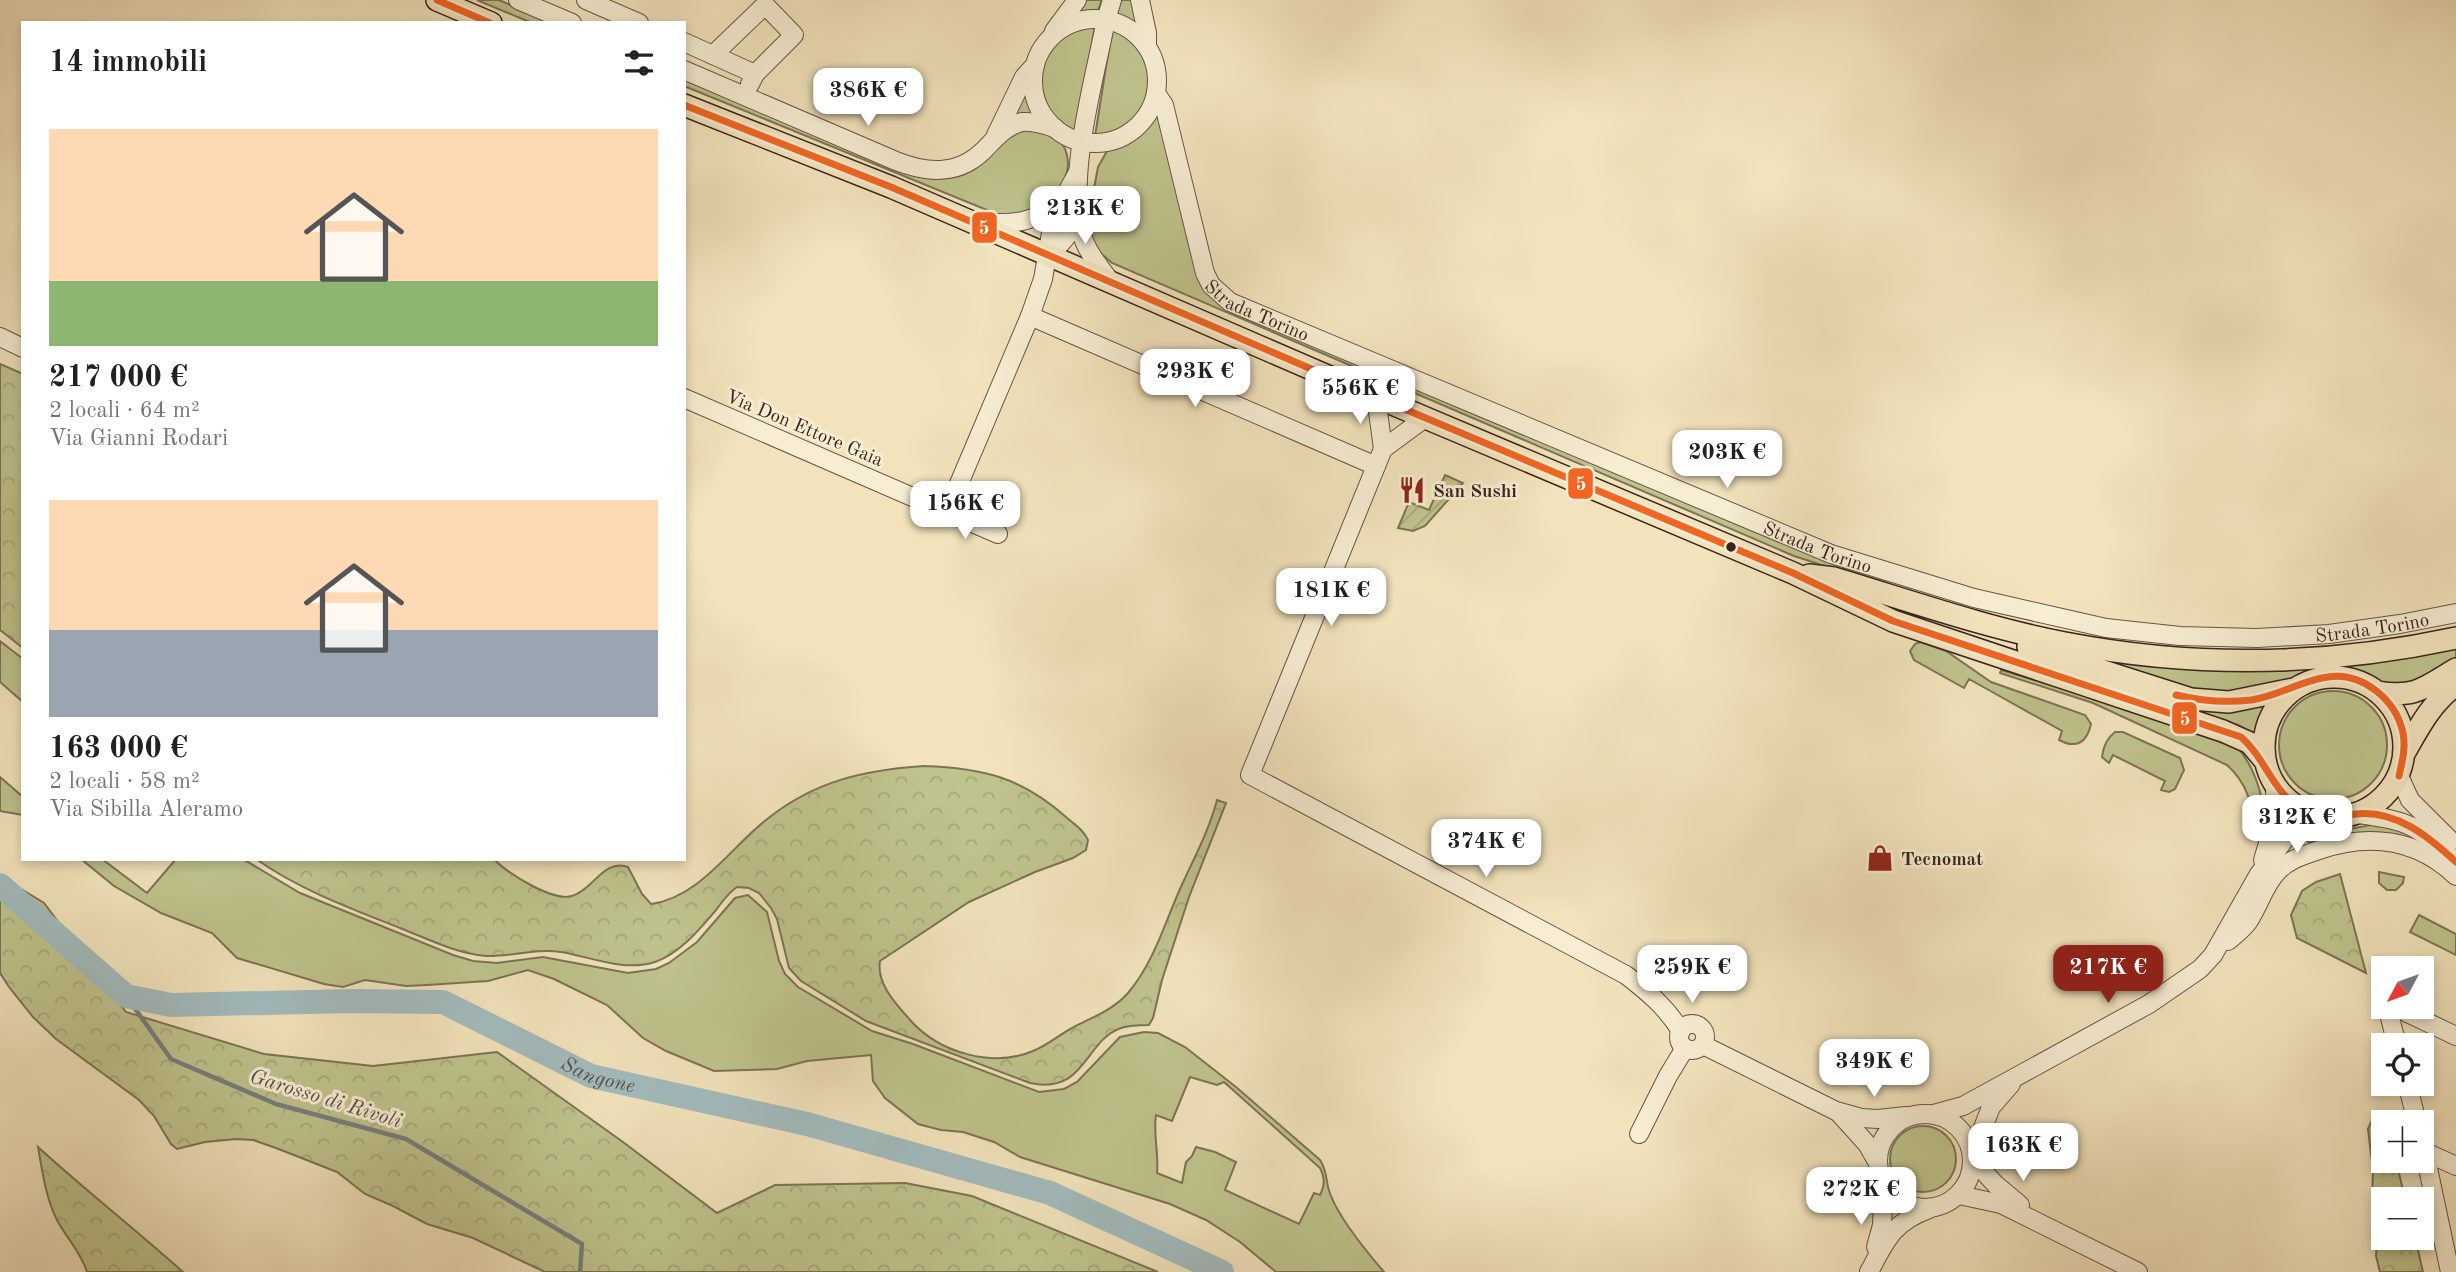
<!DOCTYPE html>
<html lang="it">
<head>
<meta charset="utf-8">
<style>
  :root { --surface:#fff; --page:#f6f6f6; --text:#202124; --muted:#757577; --accent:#8f2418 }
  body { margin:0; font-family:"Old Standard TT",serif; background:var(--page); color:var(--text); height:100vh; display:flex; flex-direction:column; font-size:26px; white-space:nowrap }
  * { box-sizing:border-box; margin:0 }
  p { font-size:23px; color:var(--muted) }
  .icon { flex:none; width:38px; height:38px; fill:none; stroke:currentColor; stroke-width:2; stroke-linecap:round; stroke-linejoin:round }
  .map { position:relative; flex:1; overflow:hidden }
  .drawer { position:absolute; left:21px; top:21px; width:665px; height:840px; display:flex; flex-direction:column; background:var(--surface); border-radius:0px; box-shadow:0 4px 10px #0003 }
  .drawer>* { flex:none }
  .needle { width:46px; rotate:229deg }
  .fabs { position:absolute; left:2371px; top:956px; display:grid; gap:14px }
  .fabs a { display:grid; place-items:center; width:63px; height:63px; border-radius:0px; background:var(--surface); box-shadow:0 4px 10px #0003; font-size:35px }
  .price { position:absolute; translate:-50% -60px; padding:0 16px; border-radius:14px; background:#fff; color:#222; font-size:23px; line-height:46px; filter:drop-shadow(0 2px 4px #0008) }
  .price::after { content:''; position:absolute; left:50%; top:42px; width:21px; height:16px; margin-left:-10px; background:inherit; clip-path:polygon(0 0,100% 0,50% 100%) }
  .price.current { background:var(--accent); color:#fff }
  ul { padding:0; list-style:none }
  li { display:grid; align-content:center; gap:14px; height:371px; padding:0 28px }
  li span { display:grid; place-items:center; height:217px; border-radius:0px; color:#555 }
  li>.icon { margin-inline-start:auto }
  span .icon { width:126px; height:126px; fill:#fffc; stroke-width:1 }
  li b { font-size:30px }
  h2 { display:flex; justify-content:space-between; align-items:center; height:84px; padding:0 28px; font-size:30px }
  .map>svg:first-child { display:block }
  .grass { fill:#bfc38d; stroke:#7b7454; stroke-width:2; fill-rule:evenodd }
  .forest { fill:url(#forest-crowns); stroke:#7b7454; stroke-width:2 }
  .garden { fill:url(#garden-furrows); stroke:#7b7454; stroke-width:2 }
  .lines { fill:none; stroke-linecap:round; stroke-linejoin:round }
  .stream { stroke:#777f7d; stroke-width:4.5 }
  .river { stroke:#a2bbbd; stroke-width:24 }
  .minor-casing { stroke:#665444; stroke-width:20 }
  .major-casing { stroke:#37241c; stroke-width:24 }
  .minor { stroke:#f7edd3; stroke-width:18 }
  .major { stroke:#f2e3bc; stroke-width:21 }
  .bus-1-casing { stroke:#f7edd3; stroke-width:12 }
  .bus-1 { stroke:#f26522; stroke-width:7 }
  .bus-dot { fill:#37241c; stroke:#f7edd3; stroke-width:2.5 }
  .labels { text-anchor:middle; stroke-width:6; stroke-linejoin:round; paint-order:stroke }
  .street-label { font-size:19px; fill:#37241c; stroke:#f7edd3 }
  .poi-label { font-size:19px; font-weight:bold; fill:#37241c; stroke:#f7edd3; text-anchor:start }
  .water-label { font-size:21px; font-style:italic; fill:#57514c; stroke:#f7edd3 }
  .line-badge { stroke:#f7edd3; stroke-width:2.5 }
  .badge-label { font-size:19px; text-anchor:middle; font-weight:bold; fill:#fff }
</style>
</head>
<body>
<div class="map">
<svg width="2456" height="1272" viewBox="0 0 2456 1272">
  <defs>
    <pattern id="forest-crowns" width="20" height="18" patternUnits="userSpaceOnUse" patternTransform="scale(1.75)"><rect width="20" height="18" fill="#bfc38d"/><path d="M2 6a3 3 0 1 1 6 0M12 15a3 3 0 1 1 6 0" fill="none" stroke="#a5a779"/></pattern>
    <pattern id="garden-furrows" width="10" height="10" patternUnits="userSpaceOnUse" patternTransform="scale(1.75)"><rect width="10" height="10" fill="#bfc38d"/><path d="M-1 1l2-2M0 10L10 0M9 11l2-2" fill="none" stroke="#a5a779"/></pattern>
  </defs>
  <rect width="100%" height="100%" fill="#f2e3bc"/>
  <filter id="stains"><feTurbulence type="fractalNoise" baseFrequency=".00286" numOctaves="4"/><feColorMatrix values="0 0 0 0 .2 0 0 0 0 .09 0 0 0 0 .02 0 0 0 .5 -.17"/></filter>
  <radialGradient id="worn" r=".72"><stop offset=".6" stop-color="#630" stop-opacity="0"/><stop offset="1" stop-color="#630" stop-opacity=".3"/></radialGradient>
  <path class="grass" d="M 477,0 L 499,0 L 552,23 L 532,23 Z
    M 1082,0 L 1102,0 L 1097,13 L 1071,18 Z
    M 1121,0 L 1135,0 L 1141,32 L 1133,24 L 1115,17 Z
    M 1095,26 L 1077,133 C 1019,110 1033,31 1095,26 Z
    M 1112,29 C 1170,50 1157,134 1095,136 Z
    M 684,79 L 916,176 C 934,180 953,180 969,172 C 992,162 1009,124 1034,128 C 1039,129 1045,132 1050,134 C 1062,139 1068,151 1068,164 C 1068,184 1045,212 1026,215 C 1017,216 1007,215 999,215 L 684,86 Z
    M 1028,86 L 1038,115 L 1009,120 Z
    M 1157,106 L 1205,284 L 1846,565 L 1843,572 L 1794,556 L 1112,263 L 1098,251 L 1091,236 L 1088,220 L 1098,167 L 1107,151 L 1143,129 Z
    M 0,641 L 23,659 L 23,702 L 0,682 Z
    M 1920,642 L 1946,651 L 1991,682 L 2085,715 L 2091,724 C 2087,743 2076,749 2059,740 L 2062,731 L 1969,679 L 1964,688 L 1914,660 L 1910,651 L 1915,644 Z
    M 2456,645 L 2456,664 L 2420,684 L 2388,686 L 2362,672 L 2348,668 L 2331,667 L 2313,670 L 2272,687 L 2199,695 L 2077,652 L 2164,664 Z
    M 2001,670 L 2096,699 L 2238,748 C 2253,765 2263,794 2264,816 L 2257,816 L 2257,824 L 2253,831 C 2253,804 2247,783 2227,765 L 2093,703 L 2000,673 Z
    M2279 745a54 54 0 1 1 108 0a54 54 0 1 1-108 0Z
    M 2170,704 L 2265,705 L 2254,734 L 2238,725 Z
    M 2115,732 L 2123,732 L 2180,758 L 2184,770 L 2175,789 L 2169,792 L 2161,790 L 2165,781 L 2113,755 L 2109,763 L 2102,757 C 2103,748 2107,738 2115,732 Z
    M 0,777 L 23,797 L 23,815 L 0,811 Z
    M 2386,822 L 2428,844 C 2382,827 2356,830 2310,843 L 2298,833 L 2305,830 L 2339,831 Z
    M 81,859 L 102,859 L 147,893 L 176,859 L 243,859 L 300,893 L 453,955 L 473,961 L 497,963 L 543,957 L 628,973 L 656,969 L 669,963 L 697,942 L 735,898 L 748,895 L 767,912 L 779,961 L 785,974 L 798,987 L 872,1031 L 913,1044 L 1039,1092 L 1064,1089 L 1077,1082 L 1120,1037 L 1144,1032 L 1158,1033 L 1185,1047 L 1236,1087 L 1320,1160 C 1328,1171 1325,1183 1331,1196 C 1341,1221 1366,1251 1384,1272 L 1276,1272 L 1240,1242 L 1206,1220 L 1170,1204 L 1020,1157 L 994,1142 L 963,1132 L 941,1130 L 918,1124 L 885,1098 L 873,1081 L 871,1055 L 807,1061 L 777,1069 L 714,1071 L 666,1051 L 643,1038 L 607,1005 L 554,979 L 528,970 L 488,981 L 427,985 L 406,986 L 365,980 L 343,987 L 324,984 L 237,958 L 212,933 L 161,913 L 114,886 ZM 1190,1077 L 1217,1085 L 1224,1082 L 1320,1168 C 1325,1178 1325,1185 1320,1195 L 1314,1193 L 1299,1224 L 1225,1190 L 1236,1162 L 1215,1152 L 1196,1147 L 1192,1156 L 1186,1162 L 1182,1183 L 1157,1173 C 1159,1153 1153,1135 1156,1115 L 1172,1121 Z
    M 2379,872 L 2404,877 L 2403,883 L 2396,890 L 2387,890 L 2379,883 Z
    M 2419,915 L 2456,934 L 2456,955 L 2410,932 Z
    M 1869,1060 L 1905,1080 L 1879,1085 L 1871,1083 C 1863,1075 1864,1069 1869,1060 Z
    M1890 1159a33 33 0 1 1 66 0a33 33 0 1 1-66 0Z"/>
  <path class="forest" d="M 0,364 L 23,374 L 23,648 L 0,630 Z
    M 924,766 C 982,768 1021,777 1066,817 C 1074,824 1084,830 1088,840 L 1086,850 L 1073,858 L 1035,872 L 969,902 L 880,961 C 876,984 897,1005 911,1021 C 940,1053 993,1068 1033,1051 C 1048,1045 1060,1034 1074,1027 C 1093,1017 1113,1010 1128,993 C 1154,962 1164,925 1180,889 C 1193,860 1209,831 1217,800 L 1226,803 L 1189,897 L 1162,980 L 1153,1018 L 1149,1025 C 1140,1025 1130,1025 1121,1028 C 1084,1041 1086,1095 1030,1083 L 866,1021 L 801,981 L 789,968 L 777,919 L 771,908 L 759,893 L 749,888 L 737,887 C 728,893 722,902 716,910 C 699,930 680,953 655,962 C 624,972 591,957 561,952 C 535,948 511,957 486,956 C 455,953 428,939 400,928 C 350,908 300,890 256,859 L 494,859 C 507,873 553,902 572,896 C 593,890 604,858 628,867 L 642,894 L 651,904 C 700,897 730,848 766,820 C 814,781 864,770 924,766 Z
    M 2340,874 L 2366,973 L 2297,938 L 2291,915 L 2302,891 L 2316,882 Z
    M 0,876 L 44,903 L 126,1012 L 264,1054 L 373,1066 L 497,1052 L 623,1142 L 717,1213 L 775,1185 L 905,1183 L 972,1196 L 1158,1272 L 545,1272 L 473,1238 L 427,1224 L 393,1206 L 365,1194 L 337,1172 L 276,1148 L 253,1140 L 236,1139 L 205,1142 L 177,1149 L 171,1144 L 154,1116 L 139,1100 L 56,1039 L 33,1017 L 9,987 L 0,973 Z
    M 2373,1118 L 2383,1126 L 2384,1160 L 2396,1160 L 2405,1199 L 2384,1199 L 2384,1237 L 2415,1237 L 2423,1272 L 2380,1272 L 2376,1256 L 2377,1241 L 2372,1200 L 2373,1170 L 2368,1129 Z
    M 38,1147 C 85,1190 135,1229 183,1272 L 87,1272 C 81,1252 67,1239 57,1220 C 46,1199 42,1170 38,1147 Z"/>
  <path class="garden" d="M 1445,475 L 1463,483 L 1425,526 L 1413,531 L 1398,528 L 1409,502 L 1429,510 Z"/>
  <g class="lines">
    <path class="stream" d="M 126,996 L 171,1059 L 276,1104 L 406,1139 L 582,1244 L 580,1272"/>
    <path class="river" id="s1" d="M 0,885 L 126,996 L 171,1005 L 352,1001 L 443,1002 L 591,1076 L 807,1124 L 1050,1193 L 1222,1272"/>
    <defs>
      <g id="minor">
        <path d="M 518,0 L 572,23"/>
        <path d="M 586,0 L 639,23"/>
        <path d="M 1140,0 L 1147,33 L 1147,47"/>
        <circle cx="1095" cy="81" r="62"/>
        <path d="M 1054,31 L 1077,0"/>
        <path d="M 684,42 L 755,74 L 750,84"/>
        <path d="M 713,55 L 765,5 L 794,35 L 755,74"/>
        <path d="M 684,70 L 896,161 C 926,173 957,176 983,151 C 994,140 1005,126 1022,122 C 1033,121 1045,125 1055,128"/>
        <path id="s2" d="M 1156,93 L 1164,105 L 1205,273 L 1211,285 L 1230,302 L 1831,554 L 1974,598 L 2106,628 L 2180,636 L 2257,638 L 2329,634 L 2400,624 L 2456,613"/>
        <path d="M 996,135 L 1024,77 L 1035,65"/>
        <path d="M 979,222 C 1015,225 1032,223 1061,202"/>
        <path d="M 1049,254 C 1064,242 1072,232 1079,213"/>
        <path d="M 1110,281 C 1100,267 1086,251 1082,234 C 1067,173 1094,82 1106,20 L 1112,0"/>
        <path d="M 1030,316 L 1376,466"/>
        <path d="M 0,337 L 23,348"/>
        <path d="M 1376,397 L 1383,449"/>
        <path d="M 684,398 L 947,512 L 1030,316 L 1043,279 L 1054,216 L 1078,172"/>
        <path d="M 1425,418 L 1383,449 L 1250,775 L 1626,975 C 1648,992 1666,1007 1681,1031"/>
        <path d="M 947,512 L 998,534"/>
        <path d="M 2399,776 L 2410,800 L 2451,841"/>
        <path d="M 2358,814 C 2411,821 2416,825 2455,861"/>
        <path d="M 2263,860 L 2276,816 L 2275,786"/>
        <path d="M 2228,941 C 2235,935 2243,929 2248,922 C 2259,906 2264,885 2278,871 C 2288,860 2302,856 2316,851 C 2367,833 2416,838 2456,876"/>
        <path d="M 2387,1006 L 2397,1045"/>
        <path d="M 2393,1006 L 2456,1036"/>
        <circle cx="1692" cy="1037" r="13"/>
        <path d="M 1703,1045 L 1836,1111 L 1861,1118 L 1878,1119 L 1906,1116"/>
        <path d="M 2407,1083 L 2417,1122"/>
        <path d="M 1839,1113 L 1867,1144 L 1878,1163"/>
        <circle cx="1925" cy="1161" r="47"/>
        <path d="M 1934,1114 L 1963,1106 L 2149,1004 L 2200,969 L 2213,955 L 2259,874 L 2288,835 L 2317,816"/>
        <path d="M 1639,1134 L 1668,1076 L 1685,1048"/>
        <path d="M 2422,1140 L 2450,1272"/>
        <path d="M 2425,1152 L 2456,1166"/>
        <path d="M 1972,1156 L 1991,1107 L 2011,1084"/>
        <path d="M 1973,1160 L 1996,1185 L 2020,1205"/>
        <path d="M 1959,1195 L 2001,1204 L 2138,1272"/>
        <path d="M 1876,1247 L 1882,1225 L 1884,1185"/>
        <path d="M 1869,1272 C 1886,1240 1893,1222 1929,1209"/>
      </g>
      <path id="major" d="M 437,0 L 491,23
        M 684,105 L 891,187 L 1376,397 L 1793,573 L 1893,621 L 2223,731 L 2250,743 L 2265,761
        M 1809,575 L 1834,578 C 1910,601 1987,628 2065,643 C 2195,668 2327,666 2456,638
        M 2028,647 L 2191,699 L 2229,702 L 2293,689
        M2264 747a70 70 0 1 1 140 0a70 70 0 1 1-140 0Z
        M 2378,692 C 2416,698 2424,688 2456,669
        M 2405,752 C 2419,727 2432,702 2456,685"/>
    </defs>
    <use href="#minor" class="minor-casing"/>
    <use href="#major" class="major-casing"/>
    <use href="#minor" class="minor"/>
    <use href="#major" class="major"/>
    <defs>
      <path id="bus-1" d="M 437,0 L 490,23
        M 684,105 L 891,187 L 1376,397 L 1793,573 L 1893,621 L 2241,737 C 2266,758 2273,795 2304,810 C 2322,820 2337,816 2356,814 C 2397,810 2429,837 2456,862
        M 2176,695 C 2201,701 2226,703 2251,700 C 2279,696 2302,680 2328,677 C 2363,672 2396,700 2403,733 C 2406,748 2402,762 2399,776"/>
    </defs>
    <use href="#bus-1" class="bus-1-casing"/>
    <use href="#bus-1" class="bus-1"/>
  </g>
  <defs>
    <symbol id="restaurant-bare" viewBox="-9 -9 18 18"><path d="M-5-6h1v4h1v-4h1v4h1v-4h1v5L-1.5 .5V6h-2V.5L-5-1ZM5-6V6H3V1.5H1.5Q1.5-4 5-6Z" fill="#8f2418" stroke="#f7edd3" stroke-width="2.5" paint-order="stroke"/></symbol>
    <symbol id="shop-bare" viewBox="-9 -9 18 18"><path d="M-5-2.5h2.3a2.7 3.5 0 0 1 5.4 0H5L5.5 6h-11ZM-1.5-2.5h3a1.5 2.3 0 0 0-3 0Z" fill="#8f2418" stroke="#f7edd3" stroke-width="2.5" paint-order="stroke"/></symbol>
  </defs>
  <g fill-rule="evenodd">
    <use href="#restaurant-bare" x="1393" y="471" width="38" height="38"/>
    <use href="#shop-bare" x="1861" y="839" width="38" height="38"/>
  </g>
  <circle class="bus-dot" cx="1731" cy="547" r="6"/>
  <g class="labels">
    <g class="street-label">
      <text dy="7" stroke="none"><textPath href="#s2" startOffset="254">Strada Torino</textPath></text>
      <text transform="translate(805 427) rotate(23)" y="7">Via Don Ettore Gaia</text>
      <text dy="7" stroke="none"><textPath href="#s2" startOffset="863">Strada Torino</textPath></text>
      <text dy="7" stroke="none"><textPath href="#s2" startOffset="1430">Strada Torino</textPath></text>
    </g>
    <g class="poi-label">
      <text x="1433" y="497">San Sushi</text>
      <text x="1901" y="865">Tecnomat</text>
    </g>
    <g class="water-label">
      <text dy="7" stroke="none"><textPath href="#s1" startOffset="658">Sangone</textPath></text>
      <text transform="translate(326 1098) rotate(17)" y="7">Garosso di Rivoli</text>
    </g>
  </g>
  <g class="line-badge">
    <rect x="971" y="211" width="27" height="33" rx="7" fill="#f26522"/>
    <rect x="1567" y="467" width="27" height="33" rx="7" fill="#f26522"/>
    <rect x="2171" y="701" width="27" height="34" rx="7" fill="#f26522"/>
  </g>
  <g class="badge-label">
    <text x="984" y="234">5</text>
    <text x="1581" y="490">5</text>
    <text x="2185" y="725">5</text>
  </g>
  <rect width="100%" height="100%" filter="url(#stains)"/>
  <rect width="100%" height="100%" fill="url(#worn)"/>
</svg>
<div class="fabs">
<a><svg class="needle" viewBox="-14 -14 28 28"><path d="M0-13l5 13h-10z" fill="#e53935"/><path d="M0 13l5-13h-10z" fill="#757577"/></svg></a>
<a><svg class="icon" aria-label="locate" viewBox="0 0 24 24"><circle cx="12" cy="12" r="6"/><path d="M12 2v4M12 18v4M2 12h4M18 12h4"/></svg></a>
<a>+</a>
<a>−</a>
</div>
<b class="price" style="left:868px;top:128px">386K €</b>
<b class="price" style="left:1085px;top:246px">213K €</b>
<b class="price" style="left:1195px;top:409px">293K €</b>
<b class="price" style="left:1360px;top:426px">556K €</b>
<b class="price" style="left:1727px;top:490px">203K €</b>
<b class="price" style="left:965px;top:541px">156K €</b>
<b class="price" style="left:1331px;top:628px">181K €</b>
<b class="price" style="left:2297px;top:855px">312K €</b>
<b class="price" style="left:1486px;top:879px">374K €</b>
<b class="price" style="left:1692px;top:1005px">259K €</b>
<b class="price current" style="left:2108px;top:1005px">217K €</b>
<b class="price" style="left:1874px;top:1099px">349K €</b>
<b class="price" style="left:2023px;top:1183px">163K €</b>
<b class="price" style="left:1861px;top:1227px">272K €</b>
<section class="drawer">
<h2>14 immobili<svg class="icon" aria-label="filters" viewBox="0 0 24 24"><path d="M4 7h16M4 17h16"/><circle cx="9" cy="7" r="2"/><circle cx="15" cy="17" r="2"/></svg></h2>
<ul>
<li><span style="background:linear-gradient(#ffd9b3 70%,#8fb573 0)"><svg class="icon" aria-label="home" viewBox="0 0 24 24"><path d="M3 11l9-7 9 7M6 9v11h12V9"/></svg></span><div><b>217 000 €</b><p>2 locali · 64 m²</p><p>Via Gianni Rodari</p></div></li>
<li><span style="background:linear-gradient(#ffd9b3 60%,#9aa5b1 0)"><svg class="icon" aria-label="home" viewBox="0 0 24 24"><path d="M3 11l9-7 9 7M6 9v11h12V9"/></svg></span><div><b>163 000 €</b><p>2 locali · 58 m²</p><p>Via Sibilla Aleramo</p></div></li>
</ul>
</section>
</div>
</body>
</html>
